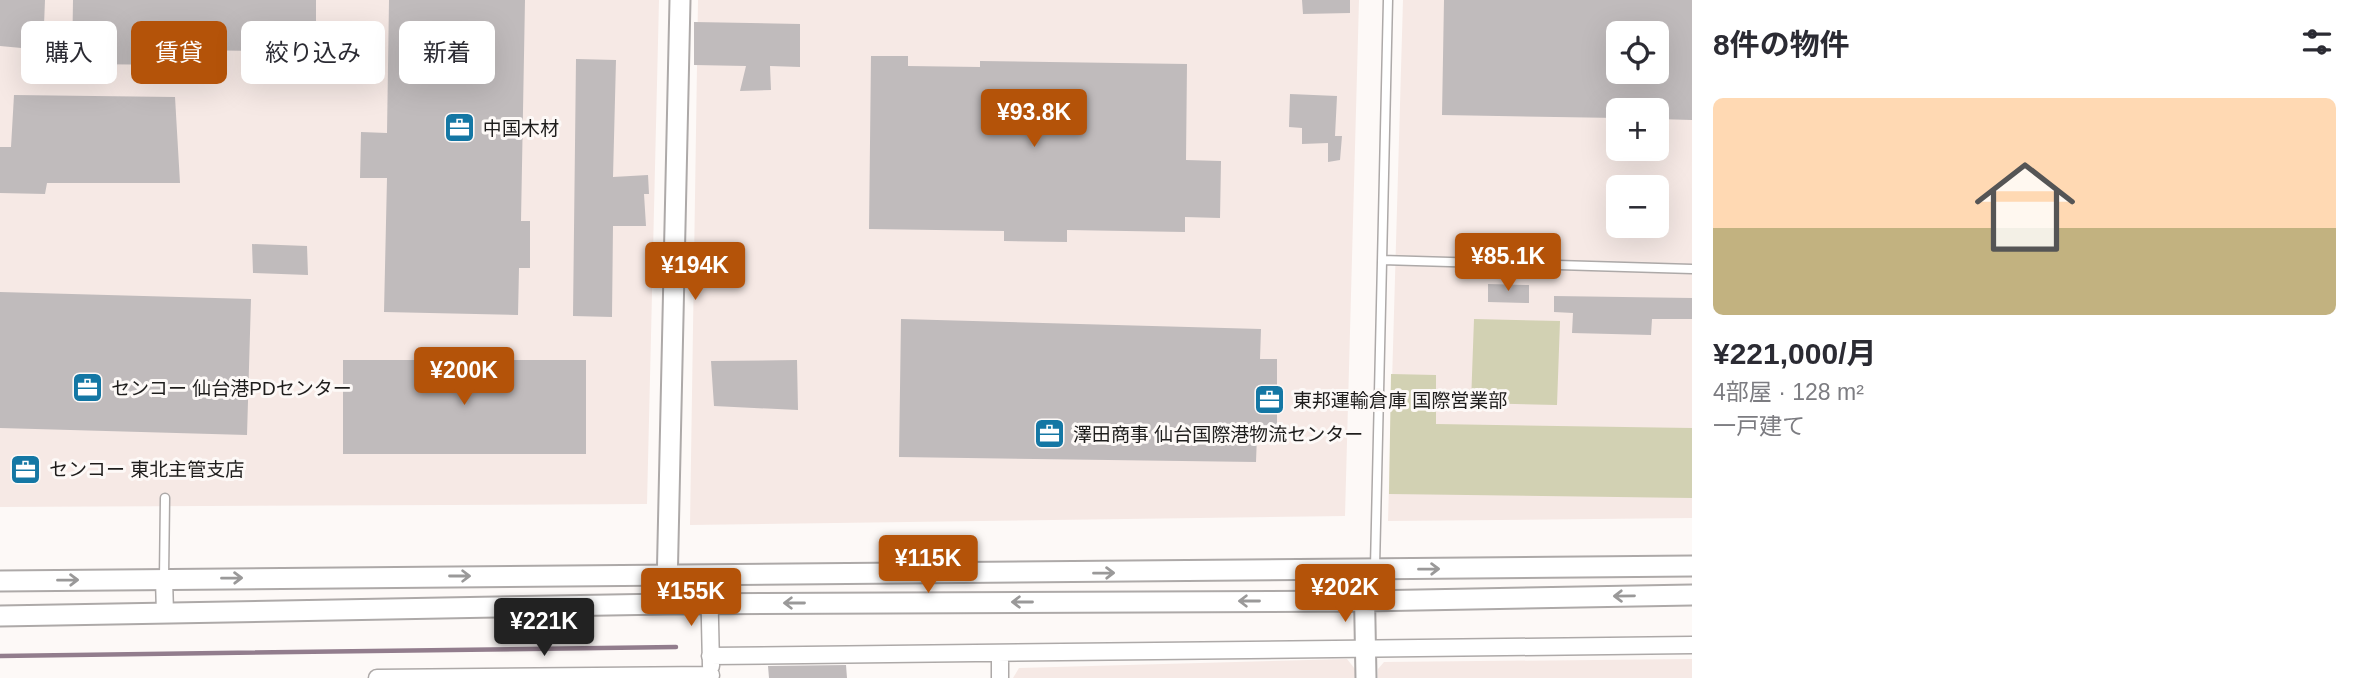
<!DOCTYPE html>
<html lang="ja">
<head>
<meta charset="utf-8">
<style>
  :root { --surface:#fff; --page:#f2f2f3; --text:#2b2b33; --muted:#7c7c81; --line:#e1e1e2; --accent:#b45309 }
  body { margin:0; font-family:Arial,"Noto Sans JP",sans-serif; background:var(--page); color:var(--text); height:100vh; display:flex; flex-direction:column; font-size:26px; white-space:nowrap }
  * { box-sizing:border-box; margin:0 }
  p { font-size:23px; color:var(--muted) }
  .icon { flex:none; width:38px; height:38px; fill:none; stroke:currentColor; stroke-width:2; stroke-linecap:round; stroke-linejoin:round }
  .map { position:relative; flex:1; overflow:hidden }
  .side { display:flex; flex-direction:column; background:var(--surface); width:665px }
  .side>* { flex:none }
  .hud { position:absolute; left:21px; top:21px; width:665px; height:63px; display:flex; gap:14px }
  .tools { position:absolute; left:1606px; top:21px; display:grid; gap:14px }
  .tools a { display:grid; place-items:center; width:63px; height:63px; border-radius:10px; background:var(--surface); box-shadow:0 7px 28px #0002; font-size:35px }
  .price { position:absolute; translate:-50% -60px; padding:0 16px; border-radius:7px; background:var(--accent); color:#fff; font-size:23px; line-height:46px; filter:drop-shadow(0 2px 4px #0008) }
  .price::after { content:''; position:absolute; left:50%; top:42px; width:21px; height:16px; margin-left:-10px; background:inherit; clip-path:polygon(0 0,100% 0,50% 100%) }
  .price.on { background:#222; color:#fff }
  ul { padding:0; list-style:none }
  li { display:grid; align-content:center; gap:14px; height:371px; padding:0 21px }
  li+li { border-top:2px solid var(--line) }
  li span { display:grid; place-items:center; height:217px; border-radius:10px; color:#555 }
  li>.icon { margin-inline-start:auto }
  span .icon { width:126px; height:126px; fill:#fffc; stroke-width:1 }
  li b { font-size:30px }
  h2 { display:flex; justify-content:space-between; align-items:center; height:84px; padding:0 21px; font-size:30px }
  .chip { padding:0 24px; border-radius:10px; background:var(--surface); box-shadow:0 7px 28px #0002; font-size:24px; line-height:63px }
  .chip.on { background:var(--accent); color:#fff }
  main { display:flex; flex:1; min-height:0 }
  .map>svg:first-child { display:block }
  .built { fill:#f6e9e5; fill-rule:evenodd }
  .green { fill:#d2d1b3 }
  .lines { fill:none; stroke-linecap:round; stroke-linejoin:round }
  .stream { stroke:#927d8d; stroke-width:4.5 }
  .building { fill:#c0bbbc; fill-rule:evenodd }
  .service-casing { stroke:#ada9a8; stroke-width:11 }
  .minor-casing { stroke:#ada9a8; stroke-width:19 }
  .tertiary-casing { stroke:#ada9a8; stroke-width:23 }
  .service { stroke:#fff; stroke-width:8 }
  .minor { stroke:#fff; stroke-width:16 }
  .tertiary { stroke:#fff; stroke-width:19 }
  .oneway { stroke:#9a9999 }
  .labels { text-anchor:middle; stroke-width:6; stroke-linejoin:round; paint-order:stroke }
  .poi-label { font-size:19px; fill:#1e1d1c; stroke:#fdf9f7; text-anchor:start }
</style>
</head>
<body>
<main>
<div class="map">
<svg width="1692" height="678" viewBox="0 0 1692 678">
  <rect width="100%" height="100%" fill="#fdf9f7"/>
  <path class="built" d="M 0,0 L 659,0 L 647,504 L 0,507 Z
    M 698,0 L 1359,0 L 1345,516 L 690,525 Z
    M 1403,0 L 1692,0 L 1692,518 L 1388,521 ZM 1619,33 L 1657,33 L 1657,72 L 1619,72 ZM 1619,110 L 1657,110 L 1657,149 L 1619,149 ZM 1619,187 L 1657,187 L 1657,226 L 1619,226 Z
    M 1347,659 L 1355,669 L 1355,678 L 1013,678 L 1019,668 Z
    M 1692,659 L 1692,678 L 1378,678 L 1378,669 L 1384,662 Z"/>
  <path class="green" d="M 1474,319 L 1560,321 L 1557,405 L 1471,403 Z
    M 1391,374 L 1436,375 L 1436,424 L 1692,428 L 1692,498 L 1389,494 Z"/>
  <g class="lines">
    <path class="stream" d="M 0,656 L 676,647"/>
  </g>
  <path class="building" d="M 0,0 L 45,0 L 43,50 L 0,46 Z
    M 73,0 L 316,0 L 316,52 L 191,50 L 191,65 L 72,64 Z
    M 389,0 L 525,0 L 521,221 L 530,221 L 530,268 L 519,268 L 518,315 L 384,312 L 387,178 L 360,178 L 361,132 L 387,133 Z
    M 1302,0 L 1350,0 L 1350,13 L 1303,14 Z
    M 1444,0 L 1692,0 L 1692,120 L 1657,119 L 1657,110 L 1619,110 L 1619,118 L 1442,115 ZM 1619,33 L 1657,33 L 1657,72 L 1619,72 Z
    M 694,22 L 800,24 L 800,67 L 770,66 L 771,90 L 740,91 L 746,66 L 694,65 Z
    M 871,56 L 908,56 L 908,66 L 980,67 L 980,61 L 1187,64 L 1186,160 L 1221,161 L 1220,218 L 1185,217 L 1185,232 L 1067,230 L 1067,242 L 1004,241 L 1004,231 L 869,229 Z
    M 576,59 L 616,60 L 613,177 L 648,175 L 649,194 L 644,194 L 646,226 L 613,226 L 612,317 L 573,316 Z
    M 1290,94 L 1337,96 L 1335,136 L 1342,136 L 1340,160 L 1328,162 L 1328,143 L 1302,144 L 1302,128 L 1289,127 Z
    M 14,95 L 175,97 L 180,183 L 47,183 L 45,194 L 0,193 L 0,147 L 11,147 Z
    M 252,244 L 307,246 L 308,275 L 253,273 Z
    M 1488,284 L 1529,285 L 1529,303 L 1488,302 Z
    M 0,292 L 251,299 L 247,435 L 0,428 Z
    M 1554,296 L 1692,298 L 1692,319 L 1652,319 L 1651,335 L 1572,333 L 1573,313 L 1554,312 Z
    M 901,319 L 1261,329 L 1260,359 L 1277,359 L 1277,436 L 1257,435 L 1256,462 L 899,457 Z
    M 343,360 L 586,360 L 586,454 L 343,454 Z
    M 797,360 L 798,410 L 714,406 L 711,361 Z
    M 846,665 L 847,678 L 769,678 L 768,666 Z"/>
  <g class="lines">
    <defs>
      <path id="service" d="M 1382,260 L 1692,269
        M 1375,567 L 1388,0
        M 164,578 L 165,498"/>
      <path id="minor" d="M 709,577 L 711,666
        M 164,578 L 165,614
        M 1000,653 L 1000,678
        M 710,656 L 1692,645
        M 377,678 L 711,675"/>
      <path id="tertiary" d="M 1364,569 L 1366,678
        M 0,581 L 1692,566
        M 667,589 L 680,0
        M 0,616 L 667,604 L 1365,601 L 1692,595"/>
    </defs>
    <use href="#service" class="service-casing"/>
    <use href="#minor" class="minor-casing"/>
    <use href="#tertiary" class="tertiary-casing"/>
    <use href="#service" class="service"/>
    <use href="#minor" class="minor"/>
    <use href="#tertiary" class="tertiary"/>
  </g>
  <defs><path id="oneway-shaft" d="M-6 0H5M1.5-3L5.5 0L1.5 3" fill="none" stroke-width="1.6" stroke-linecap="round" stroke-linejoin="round" transform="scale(1.75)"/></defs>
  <g class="oneway">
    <use href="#oneway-shaft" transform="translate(1429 569) rotate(-1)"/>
    <use href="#oneway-shaft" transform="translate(1104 573) rotate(-1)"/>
    <use href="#oneway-shaft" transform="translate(460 576)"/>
    <use href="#oneway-shaft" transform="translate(232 578) rotate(-1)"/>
    <use href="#oneway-shaft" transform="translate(68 580) rotate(-1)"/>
    <use href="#oneway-shaft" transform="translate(1624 596) rotate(179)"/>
    <use href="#oneway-shaft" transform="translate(1249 601) rotate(180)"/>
    <use href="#oneway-shaft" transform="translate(1022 602) rotate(180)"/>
    <use href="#oneway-shaft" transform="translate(794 603) rotate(180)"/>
  </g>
  <defs>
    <symbol id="office-square" viewBox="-11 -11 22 22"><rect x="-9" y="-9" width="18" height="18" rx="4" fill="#1477a4" stroke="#fdf9f7"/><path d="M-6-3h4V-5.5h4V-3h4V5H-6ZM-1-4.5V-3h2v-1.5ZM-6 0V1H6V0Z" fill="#fff"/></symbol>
  </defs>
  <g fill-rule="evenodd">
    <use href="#office-square" x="442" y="110" width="35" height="35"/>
    <use href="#office-square" x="70" y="370" width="35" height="35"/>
    <use href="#office-square" x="1252" y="382" width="35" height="35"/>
    <use href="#office-square" x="1032" y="416" width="35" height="35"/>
    <use href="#office-square" x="8" y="452" width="35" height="35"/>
  </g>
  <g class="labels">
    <g class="poi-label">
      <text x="483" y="135">中国木材</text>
      <text x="111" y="395">センコー 仙台港PDセンター</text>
      <text x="1293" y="407">東邦運輸倉庫 国際営業部</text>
      <text x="1073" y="441">澤田商事 仙台国際港物流センター</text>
      <text x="49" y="476">センコー 東北主管支店</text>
    </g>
  </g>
</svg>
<div class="tools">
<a><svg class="icon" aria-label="locate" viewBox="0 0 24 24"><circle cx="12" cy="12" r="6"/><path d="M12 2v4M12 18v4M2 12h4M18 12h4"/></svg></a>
<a>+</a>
<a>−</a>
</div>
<b class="price" style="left:1034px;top:149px">¥93.8K</b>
<b class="price" style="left:1508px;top:293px">¥85.1K</b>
<b class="price" style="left:695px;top:302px">¥194K</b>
<b class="price" style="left:464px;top:407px">¥200K</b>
<b class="price" style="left:928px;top:595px">¥115K</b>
<b class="price" style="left:1345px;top:624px">¥202K</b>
<b class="price" style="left:691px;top:628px">¥155K</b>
<b class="price on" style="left:544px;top:658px">¥221K</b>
<div class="hud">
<a class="chip">購入</a>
<a class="chip on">賃貸</a>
<a class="chip">絞り込み</a>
<a class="chip">新着</a>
</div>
</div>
<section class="side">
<h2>8件の物件<svg class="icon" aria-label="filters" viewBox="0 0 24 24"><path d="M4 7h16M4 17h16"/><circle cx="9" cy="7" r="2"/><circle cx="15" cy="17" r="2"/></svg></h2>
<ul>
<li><span style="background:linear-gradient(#ffd9b3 60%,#c2b280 0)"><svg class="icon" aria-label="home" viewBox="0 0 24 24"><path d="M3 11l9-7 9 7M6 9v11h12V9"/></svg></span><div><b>¥221,000/月</b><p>4部屋 · 128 m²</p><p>一戸建て</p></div></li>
</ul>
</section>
</main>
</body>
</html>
